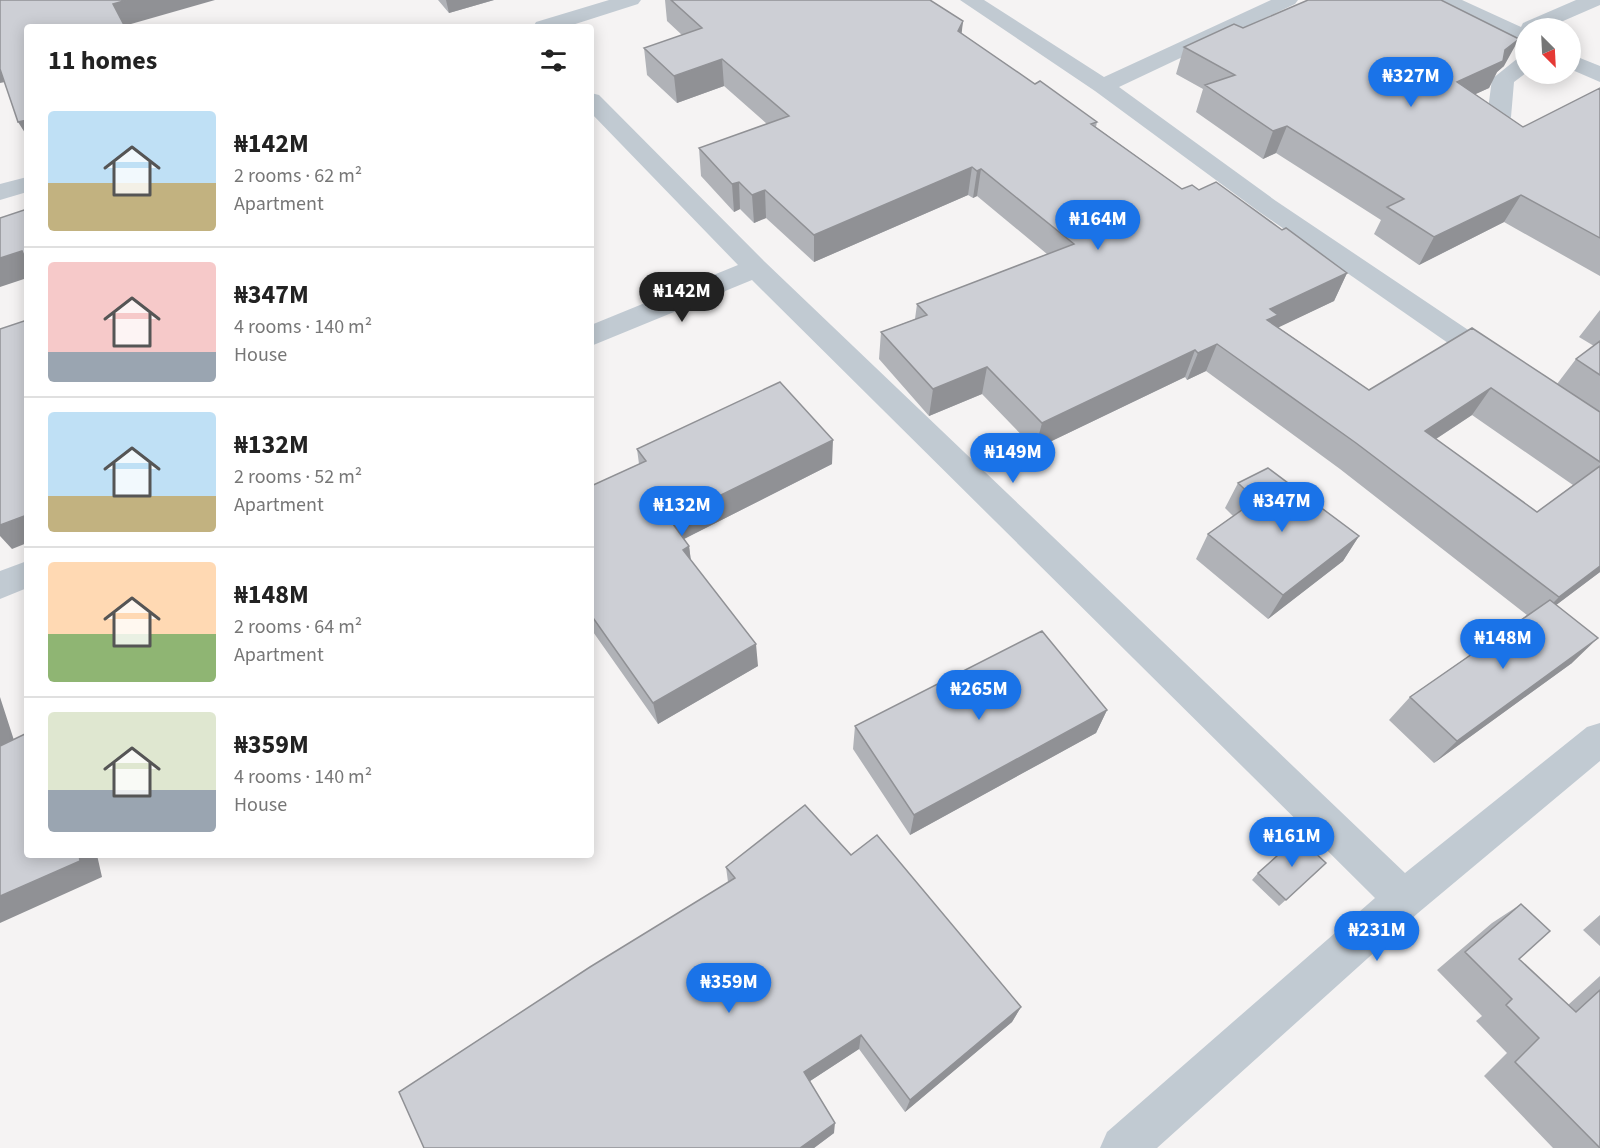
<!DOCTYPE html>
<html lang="en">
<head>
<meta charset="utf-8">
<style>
  :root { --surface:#fff; --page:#f6f6f6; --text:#222; --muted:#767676; --line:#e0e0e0; --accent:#1a73e8 }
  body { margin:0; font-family:"Source Sans 3",sans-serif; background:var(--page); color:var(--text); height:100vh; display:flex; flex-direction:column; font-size:22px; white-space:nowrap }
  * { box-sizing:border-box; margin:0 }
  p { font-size:20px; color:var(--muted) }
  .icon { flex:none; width:33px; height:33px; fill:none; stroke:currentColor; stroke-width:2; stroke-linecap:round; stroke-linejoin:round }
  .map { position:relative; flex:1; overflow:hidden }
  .sheet { position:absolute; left:24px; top:24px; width:570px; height:834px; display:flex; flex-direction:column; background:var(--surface); border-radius:6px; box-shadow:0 3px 15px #0003 }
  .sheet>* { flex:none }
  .needle { width:39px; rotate:156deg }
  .tools { position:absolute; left:1515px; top:18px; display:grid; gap:12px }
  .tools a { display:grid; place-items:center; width:66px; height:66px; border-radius:50%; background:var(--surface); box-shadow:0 3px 15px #0003; font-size:30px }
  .price { position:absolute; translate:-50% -51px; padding:0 14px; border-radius:21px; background:var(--accent); color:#fff; font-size:20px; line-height:39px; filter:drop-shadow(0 2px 3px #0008) }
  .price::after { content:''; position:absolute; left:50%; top:36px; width:18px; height:14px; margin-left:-9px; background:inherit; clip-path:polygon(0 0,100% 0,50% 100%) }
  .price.active { background:#222; color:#fff }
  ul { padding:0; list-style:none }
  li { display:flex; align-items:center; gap:18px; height:150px; padding:0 24px }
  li+li { border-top:2px solid var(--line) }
  li span { display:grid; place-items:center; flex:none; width:168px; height:120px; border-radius:6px; color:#555 }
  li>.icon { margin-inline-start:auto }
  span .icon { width:72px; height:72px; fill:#fffc; stroke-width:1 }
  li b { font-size:26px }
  h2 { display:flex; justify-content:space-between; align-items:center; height:72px; padding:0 24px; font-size:26px }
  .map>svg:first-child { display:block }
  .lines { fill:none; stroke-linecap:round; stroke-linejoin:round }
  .minor { fill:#c1cad2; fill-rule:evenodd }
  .wall { fill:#b0b2b7; fill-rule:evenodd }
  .shaded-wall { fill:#909195 }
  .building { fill:#cdcfd5; stroke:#909195; stroke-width:1.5 }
</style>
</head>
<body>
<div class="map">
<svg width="1600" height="1148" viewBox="0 0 1600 1148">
  <rect width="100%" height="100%" fill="#f5f3f3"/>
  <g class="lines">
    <path class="minor" d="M 609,0 L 641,0 L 638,4 L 566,27 L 533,27 L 536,22 Z
      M 960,0 L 984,0 L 1104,77 L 1271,0 L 1298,0 L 1295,4 L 1119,87 L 1276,201 L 1504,354 L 1508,361 L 1504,368 L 1494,371 L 1484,368 L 1258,211 L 1095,91 Z
      M 1435,0 L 1462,0 L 1521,27 L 1523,23 L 1576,0 L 1600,0 L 1600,5 L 1547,28 L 1526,28 L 1526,44 L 1438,4 Z
      M 1570,54 L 1600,66 L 1600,82 L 1570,69 Z
      M 1526,57 L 1526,73 L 1514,82 L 1511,117 L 1507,122 L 1491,122 L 1487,117 L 1492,79 L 1518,58 Z
      M 591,93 L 599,95 L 765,262 L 1405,873 L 1587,727 L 1600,723 L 1600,761 L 1418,913 L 1157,1148 L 1100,1148 L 1107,1132 L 1375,898 L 752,280 L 591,346 L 591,325 L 738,265 L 591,113 Z
      M 27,177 L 27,192 L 0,200 L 0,184 Z
      M 27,561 L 27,588 L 0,599 L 0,571 Z"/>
  </g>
  <path class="wall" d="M 438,0 L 494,0 L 449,13 Z
    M 665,0 L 930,0 L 963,21 L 961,33 L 1035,84 L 1097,122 L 1096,127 L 1182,189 L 1199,190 L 1282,230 L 1347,273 L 1334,301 L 1278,327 L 1369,390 L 1557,384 L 1576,359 L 1594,346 L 1579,337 L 1600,310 L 1600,572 L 1556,605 L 1572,663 L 1434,763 L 1389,720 L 1410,697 L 1527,615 L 1340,469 L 1206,371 L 1187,380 L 1185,377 L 1035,449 L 982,394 L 929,416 L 879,359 L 881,332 L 915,319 L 917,304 L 1047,254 L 977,196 L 973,198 L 968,195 L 814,262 L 766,218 L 754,223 L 740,209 L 734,212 L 701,176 L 699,148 L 767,124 L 724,86 L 677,103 L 647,75 L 644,48 L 682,35 L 667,21 ZM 1472,415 L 1573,485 L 1537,512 L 1436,439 Z
    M 1243,28 L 1504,66 L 1497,72 L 1489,88 L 1475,94 L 1523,127 L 1600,88 L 1600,276 L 1504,222 L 1419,265 L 1374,234 L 1381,220 L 1276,153 L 1263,159 L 1196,112 L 1203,89 L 1176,74 L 1184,47 Z
    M 637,449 L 832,464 L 684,539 L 689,546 L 691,561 L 758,666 L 658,724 L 591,629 L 591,486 L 639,464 Z
    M 1238,483 L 1359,536 L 1343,561 L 1268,619 L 1196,559 L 1208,534 L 1233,516 L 1225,508 Z
    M 1107,710 L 1096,733 L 910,835 L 853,749 L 855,726 Z
    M 851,855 L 1021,1007 L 1012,1022 L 905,1112 L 859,1049 L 810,1081 L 834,1133 L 814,1148 L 728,882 L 726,867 Z
    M 1319,870 L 1279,906 L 1252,880 L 1258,873 Z
    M 1521,904 L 1519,959 L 1568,1005 L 1600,976 L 1600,1148 L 1553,1148 L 1484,1076 L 1507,1053 L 1476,1021 L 1482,1016 L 1437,970 L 1492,923 Z
    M 1600,915 L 1600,946 L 1583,930 Z"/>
  <path class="shaded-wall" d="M 127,0 L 215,0 L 124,26 L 113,4 Z
    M 446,0 L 494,0 L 449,13 Z
    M 963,21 L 960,48 L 958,31 Z
    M 1519,39 L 1504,66 L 1497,72 L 1489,88 L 1443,109 L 1457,82 L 1505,50 Z
    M 722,59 L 724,86 L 677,103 L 674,76 Z
    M 0,65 L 10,81 L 0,83 Z
    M 27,120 L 27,136 L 18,122 Z
    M 1287,126 L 1276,153 L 1263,159 L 1273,131 Z
    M 972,167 L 968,195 L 814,262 L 814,235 Z
    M 981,169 L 977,196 L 973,198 L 977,171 Z
    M 739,182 L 740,209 L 734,212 L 732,184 Z
    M 765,190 L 766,218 L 754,223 L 752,195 Z
    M 1521,195 L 1504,222 L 1419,265 L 1434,237 Z
    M 22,251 L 27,258 L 27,278 L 0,287 L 0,258 Z
    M 1347,273 L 1334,301 L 1271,331 L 1255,347 L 1270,309 Z
    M 1217,344 L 1206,371 L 1187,380 L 1198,353 Z
    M 1195,350 L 1185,377 L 1035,449 L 1042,423 Z
    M 987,367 L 982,394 L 929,416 L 933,389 Z
    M 1491,388 L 1472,415 L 1407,458 L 1425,431 Z
    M 833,440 L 832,464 L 674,544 L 670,520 Z
    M 27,515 L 27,543 L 12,549 L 0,536 L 0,525 Z
    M 1359,536 L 1343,561 L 1268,619 L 1283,595 Z
    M 689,546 L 692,570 L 683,550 Z
    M 1600,566 L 1600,572 L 1535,621 L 1559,597 Z
    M 1598,638 L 1572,663 L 1434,763 L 1457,741 Z
    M 756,644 L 758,666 L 658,724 L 653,703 Z
    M 0,697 L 22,765 L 0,747 Z
    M 1107,710 L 1096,733 L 910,835 L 914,815 Z
    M 79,855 L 97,855 L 102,877 L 0,923 L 0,896 Z
    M 1021,1007 L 1012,1022 L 905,1112 L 910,1100 Z
    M 861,1035 L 859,1049 L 804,1085 L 804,1072 Z
    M 835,1123 L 834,1133 L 814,1148 L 800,1148 Z"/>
  <path class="building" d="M 0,0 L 127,0 L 113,4 L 125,27 L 27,27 L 27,120 L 18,122 L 0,69 Z
    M 671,0 L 930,0 L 963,21 L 958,31 L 1035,84 L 1040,81 L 1097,122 L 1091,124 L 1182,189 L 1192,185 L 1199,190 L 1216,182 L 1282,230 L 1286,228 L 1347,273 L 1270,309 L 1278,315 L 1267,320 L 1369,390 L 1472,328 L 1600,412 L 1600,462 L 1491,388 L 1425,431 L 1537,512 L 1600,466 L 1600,566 L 1559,597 L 1356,443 L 1217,344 L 1198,353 L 1195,350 L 1042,423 L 987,367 L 933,389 L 881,332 L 927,315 L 917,304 L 1074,244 L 981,169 L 977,171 L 972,167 L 814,235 L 765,190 L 752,195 L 739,182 L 732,184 L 699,148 L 789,116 L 722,59 L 674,76 L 644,48 L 702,28 Z
    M 1308,0 L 1441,0 L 1519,39 L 1505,50 L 1503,61 L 1457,82 L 1523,127 L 1600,88 L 1600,238 L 1521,195 L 1434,237 L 1387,207 L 1404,199 L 1287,126 L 1273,131 L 1205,85 L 1235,75 L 1184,47 L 1234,24 L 1243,28 Z
    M 27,209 L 27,263 L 22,251 L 0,258 L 0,218 Z
    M 27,320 L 27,515 L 0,525 L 0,329 Z
    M 1600,341 L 1600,375 L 1576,359 Z
    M 780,382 L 833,440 L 670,520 L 689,546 L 683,550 L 756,644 L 653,703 L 591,615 L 591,486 L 646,461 L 637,449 Z
    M 1268,468 L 1359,536 L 1283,595 L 1208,534 L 1256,500 L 1238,483 Z
    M 1550,600 L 1598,638 L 1457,741 L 1410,697 Z
    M 1042,631 L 1107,710 L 914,815 L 855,726 Z
    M 27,733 L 27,855 L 79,855 L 80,861 L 0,896 L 0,746 Z
    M 805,805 L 851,855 L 877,835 L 1021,1007 L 910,1100 L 861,1035 L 804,1072 L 835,1123 L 800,1148 L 424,1148 L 399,1092 L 590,967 L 735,878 L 726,867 Z
    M 1298,837 L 1326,863 L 1286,900 L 1258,873 Z
    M 1521,904 L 1550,931 L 1519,959 L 1576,1012 L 1600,990 L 1600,1148 L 1515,1062 L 1539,1038 L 1506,1005 L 1512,999 L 1465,952 Z"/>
</svg>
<div class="tools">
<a><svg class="needle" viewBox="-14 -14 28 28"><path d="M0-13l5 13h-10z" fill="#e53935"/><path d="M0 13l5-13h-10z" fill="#767676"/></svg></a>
</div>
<b class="price" style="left:1411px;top:108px">₦327M</b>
<b class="price" style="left:1098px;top:251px">₦164M</b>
<b class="price active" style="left:682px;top:323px">₦142M</b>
<b class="price" style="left:1013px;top:484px">₦149M</b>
<b class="price" style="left:1282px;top:533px">₦347M</b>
<b class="price" style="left:682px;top:537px">₦132M</b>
<b class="price" style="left:1503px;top:670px">₦148M</b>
<b class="price" style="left:979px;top:721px">₦265M</b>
<b class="price" style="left:1292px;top:868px">₦161M</b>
<b class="price" style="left:1377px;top:962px">₦231M</b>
<b class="price" style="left:729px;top:1014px">₦359M</b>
<section class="sheet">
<h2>11 homes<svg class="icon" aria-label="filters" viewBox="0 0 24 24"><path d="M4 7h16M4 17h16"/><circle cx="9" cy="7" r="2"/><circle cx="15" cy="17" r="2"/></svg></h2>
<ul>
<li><span style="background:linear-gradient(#bfe0f5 60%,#c2b280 0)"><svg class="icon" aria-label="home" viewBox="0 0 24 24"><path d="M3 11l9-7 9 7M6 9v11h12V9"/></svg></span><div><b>₦142M</b><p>2 rooms · 62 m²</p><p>Apartment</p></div></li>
<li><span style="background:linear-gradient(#f6c9c9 75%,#9aa5b1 0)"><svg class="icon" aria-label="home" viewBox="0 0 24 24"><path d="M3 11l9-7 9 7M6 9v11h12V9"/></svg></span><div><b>₦347M</b><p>4 rooms · 140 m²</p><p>House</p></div></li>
<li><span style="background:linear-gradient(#bfe0f5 70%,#c2b280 0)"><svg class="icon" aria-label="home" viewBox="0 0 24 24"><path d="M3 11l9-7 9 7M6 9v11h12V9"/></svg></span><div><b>₦132M</b><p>2 rooms · 52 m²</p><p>Apartment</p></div></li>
<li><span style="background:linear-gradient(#ffd9b3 60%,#8fb573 0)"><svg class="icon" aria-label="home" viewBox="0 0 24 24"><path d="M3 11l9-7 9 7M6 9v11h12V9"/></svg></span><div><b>₦148M</b><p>2 rooms · 64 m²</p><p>Apartment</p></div></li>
<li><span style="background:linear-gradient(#dfe7d0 65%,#9aa5b1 0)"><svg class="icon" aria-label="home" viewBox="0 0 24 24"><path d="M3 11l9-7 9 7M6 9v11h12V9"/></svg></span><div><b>₦359M</b><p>4 rooms · 140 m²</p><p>House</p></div></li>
</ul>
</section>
</div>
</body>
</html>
